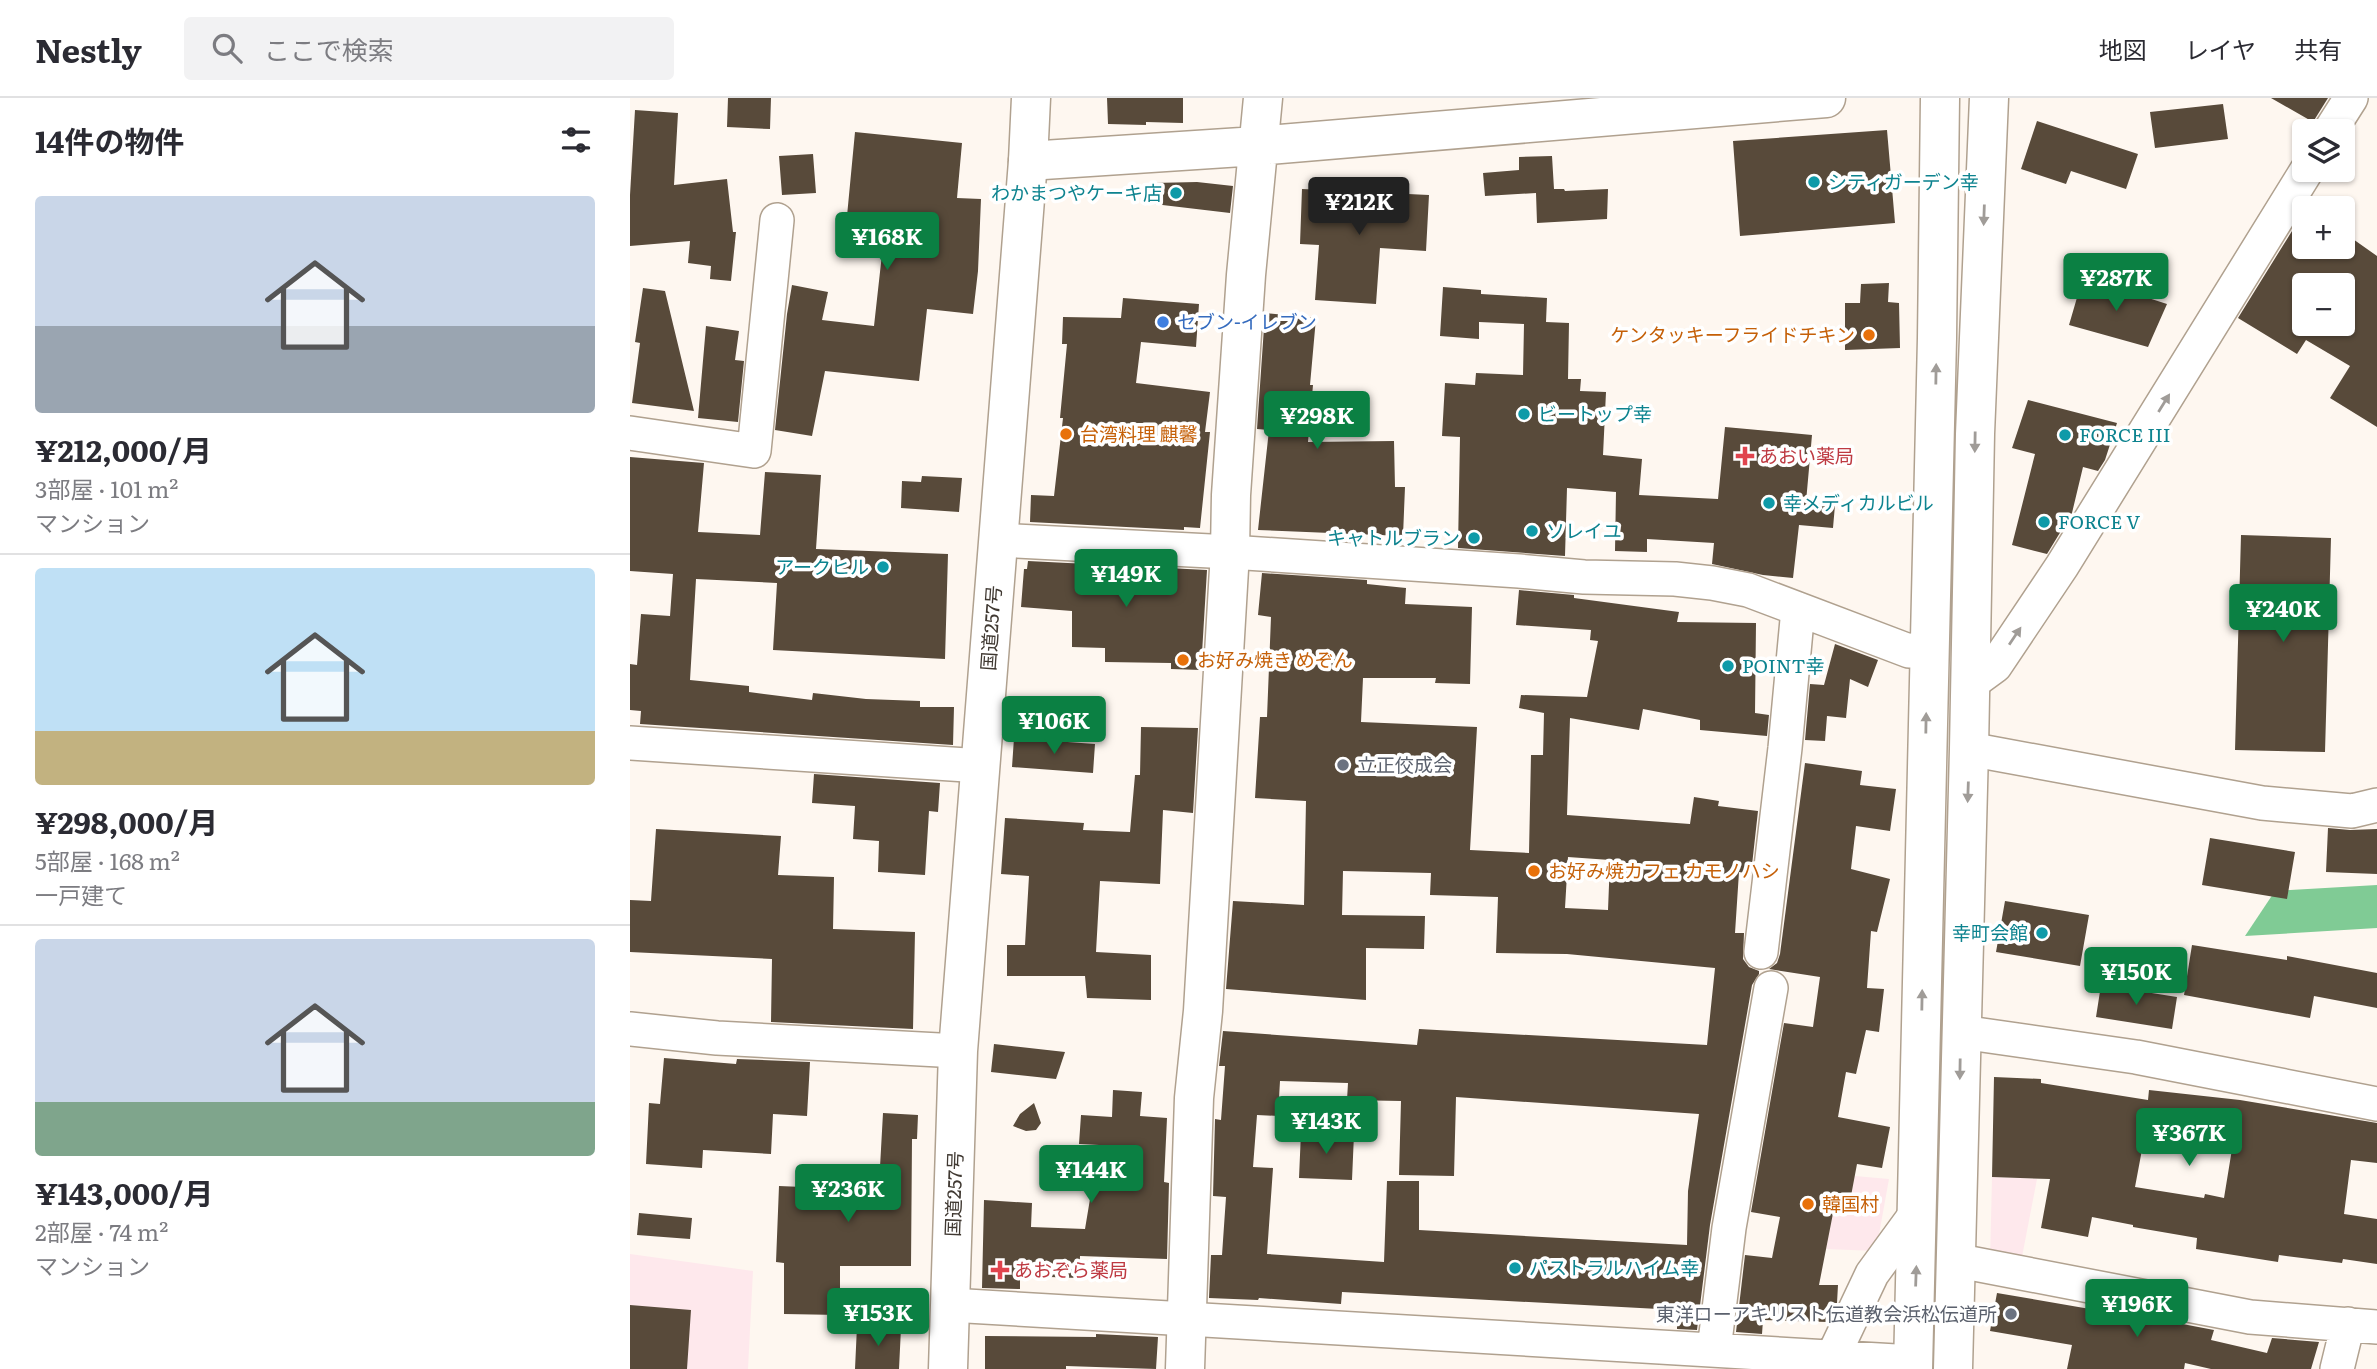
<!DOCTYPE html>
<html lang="ja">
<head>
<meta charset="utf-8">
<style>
  :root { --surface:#fff; --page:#f2f2f3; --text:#2b2b33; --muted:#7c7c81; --line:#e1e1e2; --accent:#0b8043 }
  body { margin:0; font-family:Literata,"Noto Sans JP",serif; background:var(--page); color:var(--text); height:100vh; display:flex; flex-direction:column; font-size:26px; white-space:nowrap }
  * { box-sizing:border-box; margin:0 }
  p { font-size:23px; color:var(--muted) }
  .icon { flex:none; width:38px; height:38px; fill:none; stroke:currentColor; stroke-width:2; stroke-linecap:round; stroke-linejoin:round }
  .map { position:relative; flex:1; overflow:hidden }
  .details { display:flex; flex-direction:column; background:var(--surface); width:630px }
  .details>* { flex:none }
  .fabs { position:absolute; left:1662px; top:21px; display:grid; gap:14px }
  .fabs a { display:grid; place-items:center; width:63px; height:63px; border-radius:7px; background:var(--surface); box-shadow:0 2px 5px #0004; font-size:35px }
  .price { position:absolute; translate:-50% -60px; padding:0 16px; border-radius:7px; background:var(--accent); color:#fff; font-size:23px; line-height:46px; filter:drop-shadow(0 2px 4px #0008) }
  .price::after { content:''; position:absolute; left:50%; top:42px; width:21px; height:16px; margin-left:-10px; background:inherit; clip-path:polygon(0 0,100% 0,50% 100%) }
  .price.current { background:#222; color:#fff }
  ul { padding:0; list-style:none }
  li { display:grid; align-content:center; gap:14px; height:371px; padding:0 35px }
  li+li { border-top:2px solid var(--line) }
  li span { display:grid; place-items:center; height:217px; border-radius:7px; color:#555 }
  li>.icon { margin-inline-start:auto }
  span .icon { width:126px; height:126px; fill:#fffc; stroke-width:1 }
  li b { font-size:30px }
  h2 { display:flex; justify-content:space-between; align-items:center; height:84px; padding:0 35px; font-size:30px }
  header { display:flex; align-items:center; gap:42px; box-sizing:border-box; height:98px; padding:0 35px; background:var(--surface); border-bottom:2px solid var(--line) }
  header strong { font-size:33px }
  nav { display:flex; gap:38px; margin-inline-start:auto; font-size:24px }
  .search { width:490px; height:63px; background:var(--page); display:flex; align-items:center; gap:18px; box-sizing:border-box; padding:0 24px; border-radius:7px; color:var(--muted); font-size:26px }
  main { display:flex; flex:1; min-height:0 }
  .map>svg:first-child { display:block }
  .commercial { fill:#fee8ec }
  .forest { fill:#80cb95 }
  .building { fill:#584a3a; fill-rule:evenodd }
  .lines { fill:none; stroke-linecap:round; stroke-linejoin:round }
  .street-casing { stroke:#b0a18f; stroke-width:36 }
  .secondary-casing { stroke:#b0a18f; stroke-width:41 }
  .highway-casing { stroke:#b0a18f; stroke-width:41 }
  .street { stroke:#fff; stroke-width:33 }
  .secondary { stroke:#fff; stroke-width:38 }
  .highway { stroke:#fff; stroke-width:38 }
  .oneway { fill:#a09c98 }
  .culture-dot { fill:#0f9aa8; stroke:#fff; stroke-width:2.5 }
  .shop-dot { fill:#3f7fe0; stroke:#fff; stroke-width:2.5 }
  .food-dot { fill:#e8710a; stroke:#fff; stroke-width:2.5 }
  .health-dot { fill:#e0444e; stroke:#fff; stroke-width:2.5 }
  .worship-dot { fill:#6b7280; stroke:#fff; stroke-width:2.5 }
  .labels { text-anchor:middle; stroke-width:7; stroke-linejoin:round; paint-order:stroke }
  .culture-label { font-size:19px; fill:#0d838f; stroke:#fff; text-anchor:start }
  .shop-label { font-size:19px; fill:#366cbe; stroke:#fff; text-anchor:start }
  .food-label { font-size:19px; fill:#c56008; stroke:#fff; text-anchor:start }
  .health-label { font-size:19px; fill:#be3a42; stroke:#fff; text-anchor:start }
  .street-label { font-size:19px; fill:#403932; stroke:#fff }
  .worship-label { font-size:19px; fill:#5b616d; stroke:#fff; text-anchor:start }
</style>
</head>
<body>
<header>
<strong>Nestly</strong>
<div class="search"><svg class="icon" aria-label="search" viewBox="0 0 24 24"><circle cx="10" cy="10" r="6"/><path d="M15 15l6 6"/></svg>ここで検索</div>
<nav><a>地図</a><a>レイヤ</a><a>共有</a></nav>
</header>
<main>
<section class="details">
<h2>14件の物件<svg class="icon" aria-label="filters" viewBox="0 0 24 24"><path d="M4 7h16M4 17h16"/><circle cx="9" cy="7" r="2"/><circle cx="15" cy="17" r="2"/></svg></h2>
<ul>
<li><span style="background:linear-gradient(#c9d6e8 60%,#9aa5b1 0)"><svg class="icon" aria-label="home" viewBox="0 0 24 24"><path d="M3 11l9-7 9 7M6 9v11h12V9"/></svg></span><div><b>¥212,000/月</b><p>3部屋 · 101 m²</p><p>マンション</p></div></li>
<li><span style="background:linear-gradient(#bfe0f5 75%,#c2b280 0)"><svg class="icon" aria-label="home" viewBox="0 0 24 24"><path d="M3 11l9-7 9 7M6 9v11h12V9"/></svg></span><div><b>¥298,000/月</b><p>5部屋 · 168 m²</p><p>一戸建て</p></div></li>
<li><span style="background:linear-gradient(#c9d6e8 75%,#7fa58c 0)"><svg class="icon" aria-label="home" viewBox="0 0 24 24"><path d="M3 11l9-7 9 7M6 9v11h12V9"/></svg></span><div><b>¥143,000/月</b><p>2部屋 · 74 m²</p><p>マンション</p></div></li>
</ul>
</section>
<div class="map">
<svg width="1747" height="1271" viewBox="0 0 1747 1271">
  <rect width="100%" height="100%" fill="#fef7f0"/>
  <path class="commercial" d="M 1225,1078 L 1259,1081 L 1246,1153 L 1196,1151 L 1207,1095 L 1221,1098 Z
    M 1362,1079 L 1407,1081 L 1391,1164 L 1360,1164 Z
    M 0,1156 L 123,1173 L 118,1271 L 0,1271 Z"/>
  <path class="forest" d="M 1747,787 L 1747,830 L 1615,838 L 1645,793 Z"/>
  <path class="building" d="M 98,0 L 141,0 L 140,31 L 97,29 Z
    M 477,0 L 553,0 L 553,25 L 516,24 L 516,27 L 478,26 Z
    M 1641,0 L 1698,0 L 1683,24 Z
    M 1593,6 L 1598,41 L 1525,50 L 1520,14 Z
    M 5,12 L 48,15 L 44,87 L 97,81 L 103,134 L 106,134 L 101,183 L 80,181 L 81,168 L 58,165 L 60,143 L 0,148 L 0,97 Z
    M 1407,23 L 1508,56 L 1496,91 L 1441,73 L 1436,86 L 1391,71 Z
    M 1257,32 L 1265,125 L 1110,138 L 1103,43 Z
    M 225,34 L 332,45 L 327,100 L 351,101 L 348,173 L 343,216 L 297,211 L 289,283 L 195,273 L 182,338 L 145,332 L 157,216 L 162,187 L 198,194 L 192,222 L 244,228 L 253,147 L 250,147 L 250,140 L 215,139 Z
    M 183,56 L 186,95 L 152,97 L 149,58 Z
    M 922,58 L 924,91 L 934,91 L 935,93 L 978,91 L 977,121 L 907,125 L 906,95 L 855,98 L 853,75 L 889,72 L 889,59 Z
    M 567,84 L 603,88 L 600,115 L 524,106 L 523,85 Z
    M 672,91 L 799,97 L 796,153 L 750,150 L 746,206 L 685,202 L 689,147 L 670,146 Z
    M 1675,112 L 1675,149 L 1713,149 L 1713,134 L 1747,158 L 1747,329 L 1700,300 L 1720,268 L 1676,242 L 1667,256 L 1608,220 ZM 1675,187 L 1713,187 L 1713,226 L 1675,226 Z
    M 1453,179 L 1537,206 L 1518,249 L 1439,227 Z
    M 1259,185 L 1258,204 L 1269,205 L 1270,250 L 1215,252 L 1215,205 L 1230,205 L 1231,186 Z
    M 813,189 L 851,192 L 851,196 L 917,200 L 916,224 L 939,225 L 938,281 L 951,281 L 950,293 L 976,294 L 973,357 L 1012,361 L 1009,397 L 1088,401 L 1095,329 L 1182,337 L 1176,404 L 1205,407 L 1203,430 L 1169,427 L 1163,480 L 1133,477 L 1082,466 L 1084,445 L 1017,441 L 1017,454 L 985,453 L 986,394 L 937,390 L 935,458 L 828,450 L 830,339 L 812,338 L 815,285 L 845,287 L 846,275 L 893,277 L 894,226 L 849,224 L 849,241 L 810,238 Z
    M 13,190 L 35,193 L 64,313 L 2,305 L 10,245 L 5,244 Z
    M 493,200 L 569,206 L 566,249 L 511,244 L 506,285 L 580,294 L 575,334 L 580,334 L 570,430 L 554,429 L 554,432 L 400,424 L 401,397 L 424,398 L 433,320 L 430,320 L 437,246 L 432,246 L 433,219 L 491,220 Z
    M 635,215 L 686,220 L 680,287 L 683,287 L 678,344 L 764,343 L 765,389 L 775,389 L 773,438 L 628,432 L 639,332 L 627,331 Z
    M 76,228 L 109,233 L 105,262 L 114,263 L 108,324 L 68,320 Z
    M 1398,302 L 1487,325 L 1475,362 L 1468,373 L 1453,369 L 1442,415 L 1417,456 L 1382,447 L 1405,356 L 1382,350 Z
    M 0,359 L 74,365 L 68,434 L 130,437 L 135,374 L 191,377 L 186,451 L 318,456 L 315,561 L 143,552 L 147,485 L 66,481 L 60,582 L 119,588 L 119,594 L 182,602 L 183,595 L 236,601 L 290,603 L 290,609 L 324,609 L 323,647 L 10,626 L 11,613 L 0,612 L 0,566 L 7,567 L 11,516 L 40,518 L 43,476 L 0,473 Z
    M 292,378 L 332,380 L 329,414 L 271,410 L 272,383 L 291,384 Z
    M 1611,437 L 1701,440 L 1695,654 L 1605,652 Z
    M 398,463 L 577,472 L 571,572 L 541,571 L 541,565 L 475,564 L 475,550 L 442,549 L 442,513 L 391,509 L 394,471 L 397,471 Z
    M 632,475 L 737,482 L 737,486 L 776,490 L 775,506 L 842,509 L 840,586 L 805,585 L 806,580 L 733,580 L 731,624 L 847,629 L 840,752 L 899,755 L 901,657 L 913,657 L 914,615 L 889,610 L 891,597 L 957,599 L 968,543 L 960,542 L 961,532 L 886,527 L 889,492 L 944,497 L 944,500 L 1049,514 L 1047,524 L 1126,525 L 1125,615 L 1139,617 L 1137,638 L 1070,632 L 1070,622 L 1013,611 L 1009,632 L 940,620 L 937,717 L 1060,726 L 1064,699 L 1089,703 L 1088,708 L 1128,713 L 1121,776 L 1109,774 L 1105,835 L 1114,835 L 1113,861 L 1119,869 L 1129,873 L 1129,876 L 1122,887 L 1080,1127 L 1067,1232 L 1047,1231 L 1047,1212 L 712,1194 L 711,1206 L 629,1200 L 628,1202 L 579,1200 L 581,1157 L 592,1157 L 596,1099 L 583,1098 L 585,1021 L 591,1022 L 595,968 L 589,968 L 593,933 L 787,947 L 789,931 L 1077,947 L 1085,870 L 937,856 L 866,855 L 868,799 L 800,797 L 801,775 L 713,773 L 712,817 L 795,818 L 794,851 L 736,850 L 736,902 L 596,891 L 603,803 L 674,807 L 676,703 L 625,700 L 630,619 L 637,619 L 641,519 L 628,517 ZM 938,759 L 980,762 L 978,812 L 935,810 ZM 650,983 L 718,985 L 717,1002 L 771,1003 L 769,1077 L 824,1078 L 826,999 L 1069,1016 L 1058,1093 L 1057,1147 L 789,1132 L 789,1083 L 757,1083 L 754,1164 L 637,1156 L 643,1070 L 623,1069 L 627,1017 L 648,1018 Z
    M 1205,546 L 1248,562 L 1238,589 L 1220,581 L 1216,620 L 1197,618 L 1195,643 L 1175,642 L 1180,586 L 1194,587 Z
    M 511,629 L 568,630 L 563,715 L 533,712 L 530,786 L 470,783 L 466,854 L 521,857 L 521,902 L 457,900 L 455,878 L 377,878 L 377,847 L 395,847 L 399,778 L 371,776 L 375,720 L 454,725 L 453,732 L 500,734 L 505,677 L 510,677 Z
    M 384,640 L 465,646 L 463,675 L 382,669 Z
    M 1175,665 L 1232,673 L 1230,687 L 1266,691 L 1260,733 L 1226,728 L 1221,771 L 1260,781 L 1247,834 L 1241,833 L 1237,890 L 1254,891 L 1249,934 L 1236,932 L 1226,976 L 1216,974 L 1208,1019 L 1260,1029 L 1252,1070 L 1227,1066 L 1221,1098 L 1207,1095 L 1189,1187 L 1208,1187 L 1207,1205 L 1198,1224 L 1133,1222 L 1132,1236 L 1106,1234 L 1115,1157 L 1142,1160 L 1150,1119 L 1121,1114 L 1154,925 L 1183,929 L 1190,879 L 1139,871 L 1147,865 L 1150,856 Z
    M 184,676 L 310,685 L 308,714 L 299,713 L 295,777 L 248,774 L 249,743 L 223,741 L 225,708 L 182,705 Z
    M 1698,730 L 1720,732 L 1747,731 L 1747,776 L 1696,774 Z
    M 26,731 L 151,738 L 148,777 L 204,779 L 203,831 L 285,834 L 283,931 L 141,924 L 142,861 L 0,854 L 0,802 L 21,803 Z
    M 1580,740 L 1665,754 L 1657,801 L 1572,787 Z
    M 1375,803 L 1459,817 L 1450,868 L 1366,854 Z
    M 1562,847 L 1657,862 L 1657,858 L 1747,875 L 1747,910 L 1684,898 L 1680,920 L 1554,897 Z
    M 1471,887 L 1547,899 L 1542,931 L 1466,919 Z
    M 364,946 L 435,954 L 426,981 L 361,974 Z
    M 34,960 L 106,966 L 107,961 L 180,964 L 177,1018 L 143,1016 L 141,1056 L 73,1052 L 72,1070 L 16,1066 L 19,1005 L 30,1006 Z
    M 1364,979 L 1411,981 L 1411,985 L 1518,1002 L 1519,992 L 1610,1002 L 1747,1025 L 1747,1065 L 1721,1062 L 1714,1116 L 1747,1121 L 1747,1166 L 1713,1161 L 1712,1165 L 1649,1157 L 1648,1164 L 1566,1151 L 1567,1140 L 1503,1129 L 1503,1127 L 1462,1119 L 1458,1139 L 1411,1130 L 1420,1081 L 1362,1079 ZM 1514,1041 L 1602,1051 L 1594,1100 L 1575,1096 L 1574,1100 L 1505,1089 Z
    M 483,992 L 512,994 L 510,1018 L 537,1020 L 534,1084 L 539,1085 L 537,1161 L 450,1158 L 449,1180 L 390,1178 L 390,1191 L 352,1190 L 354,1102 L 402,1105 L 401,1129 L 455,1131 L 469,1047 L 449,1046 L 451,1017 L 482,1019 Z
    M 404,1005 L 411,1025 L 406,1032 L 396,1033 L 383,1028 L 390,1016 Z
    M 253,1015 L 288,1017 L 287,1041 L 282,1041 L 281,1168 L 210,1168 L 210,1217 L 154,1216 L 154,1165 L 146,1164 L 149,1088 L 220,1091 L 220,1068 L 250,1069 Z
    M 671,1034 L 724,1036 L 722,1082 L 669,1080 Z
    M 9,1115 L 62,1120 L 60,1141 L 7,1137 Z
    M 1367,1195 L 1460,1211 L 1461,1208 L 1500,1218 L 1500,1216 L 1584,1232 L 1581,1242 L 1637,1255 L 1642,1240 L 1689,1244 L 1681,1271 L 1581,1271 L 1555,1265 L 1554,1271 L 1437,1271 L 1442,1247 L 1360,1233 Z
    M 0,1207 L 61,1212 L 57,1271 L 0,1271 Z
    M 227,1228 L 271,1230 L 269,1271 L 225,1271 Z
    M 466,1236 L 528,1239 L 526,1271 L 436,1268 L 436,1271 L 355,1271 L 355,1238 L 466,1239 Z"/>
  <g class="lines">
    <defs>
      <path id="street" d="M 1700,33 L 1721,0
        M 0,335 L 124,353 L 147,122
        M 367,442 L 600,454 L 889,473 L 954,479 L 1045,481 L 1082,485 L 1118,492 L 1279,553 L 1298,549
        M 1339,587 L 1365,568 L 1432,468 L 1677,72
        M 0,645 L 352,668
        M 1339,651 L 1632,705 L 1722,713 L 1747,707
        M 1131,854 L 1155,650 L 1168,511
        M 0,931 L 87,940 L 328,953
        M 1331,934 L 1506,959 L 1747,1006
        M 1324,1162 L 1620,1219 L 1747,1229
        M 320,1207 L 1283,1264
        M 1084,1252 L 1099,1130 L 1141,890
        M 1197,1271 L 1242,1176 L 1288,1113
        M 1707,1271 L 1718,1226"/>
      <path id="secondary" d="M 398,63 L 627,48 L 1196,0
        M 555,1271 L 564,1000 L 573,913 L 600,454 L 601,397 L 616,177 L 633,0
        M 1283,1271 L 1307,240 L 1310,0
        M 1323,1271 L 1339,651 L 1345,336 L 1359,0"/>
      <path id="highway" d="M 318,1271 L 328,953 L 398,63 L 401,0"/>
    </defs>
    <use href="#street" class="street-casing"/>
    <use href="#secondary" class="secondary-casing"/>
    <use href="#highway" class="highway-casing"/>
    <use href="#street" class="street"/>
    <use href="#secondary" class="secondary"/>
    <use href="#highway" class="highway"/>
  </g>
  <defs><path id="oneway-solid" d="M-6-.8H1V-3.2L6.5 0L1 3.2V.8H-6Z" transform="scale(1.75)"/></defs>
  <g class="oneway">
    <use href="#oneway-solid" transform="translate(1354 117) rotate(92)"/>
    <use href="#oneway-solid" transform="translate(1306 276) rotate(-89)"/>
    <use href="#oneway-solid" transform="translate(1534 305) rotate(-58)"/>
    <use href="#oneway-solid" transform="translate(1345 344) rotate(91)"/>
    <use href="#oneway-solid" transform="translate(1385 538) rotate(-56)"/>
    <use href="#oneway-solid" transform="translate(1296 625) rotate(-89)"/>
    <use href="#oneway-solid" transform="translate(1338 694) rotate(92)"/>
    <use href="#oneway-solid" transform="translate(1292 902) rotate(-89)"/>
    <use href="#oneway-solid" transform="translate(1330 971) rotate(91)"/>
    <use href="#oneway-solid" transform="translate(1286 1178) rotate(-88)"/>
  </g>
  <g class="culture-dot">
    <circle cx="1184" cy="84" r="7"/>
    <circle cx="546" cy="95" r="7"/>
    <circle cx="894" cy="316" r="7"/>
    <circle cx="1435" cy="337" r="7"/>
    <circle cx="1139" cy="405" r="7"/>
    <circle cx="1414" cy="424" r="7"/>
    <circle cx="902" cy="433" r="7"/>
    <circle cx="844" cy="440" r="7"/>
    <circle cx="253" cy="469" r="7"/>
    <circle cx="1098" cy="568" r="7"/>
    <circle cx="1412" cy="835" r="7"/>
    <circle cx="885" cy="1170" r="7"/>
  </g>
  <circle class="shop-dot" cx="533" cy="224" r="7"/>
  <g class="food-dot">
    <circle cx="1239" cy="237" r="7"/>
    <circle cx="436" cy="336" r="7"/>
    <circle cx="553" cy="562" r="7"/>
    <circle cx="904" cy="773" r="7"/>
    <circle cx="1178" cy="1106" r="7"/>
  </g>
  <g class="health-dot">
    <path d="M1111.5 347.5h7v7h7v7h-7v7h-7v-7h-7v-7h7z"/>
    <path d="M366.5 1161.5h7v7h7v7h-7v7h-7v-7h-7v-7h7z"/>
  </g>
  <g class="worship-dot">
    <circle cx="713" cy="667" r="7"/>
    <circle cx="1381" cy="1216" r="7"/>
  </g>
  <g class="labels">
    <g class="culture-label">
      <text x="1198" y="91">シティガーデン幸</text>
      <text x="532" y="102" text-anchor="end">わかまつやケーキ店</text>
      <text x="908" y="323">ビートップ幸</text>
      <text x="1449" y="344">FORCE III</text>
      <text x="1153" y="412">幸メディカルビル</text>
      <text x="1428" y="431">FORCE V</text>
      <text x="916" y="440">ソレイユ</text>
      <text x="830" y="447" text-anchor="end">キャトルブラン</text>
      <text x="239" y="476" text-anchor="end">アークヒル</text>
      <text x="1112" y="575">POINT幸</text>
      <text x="1398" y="842" text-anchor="end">幸町会館</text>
      <text x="899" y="1177">パストラルハイム幸</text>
    </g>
    <g class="shop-label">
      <text x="547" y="231">セブン-イレブン</text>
    </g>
    <g class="food-label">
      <text x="1225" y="244" text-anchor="end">ケンタッキーフライドチキン</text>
      <text x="450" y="343">台湾料理 麒馨</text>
      <text x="567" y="569">お好み焼き めぞん</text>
      <text x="918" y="780">お好み焼カフェ カモノハシ</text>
      <text x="1192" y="1113">韓国村</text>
    </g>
    <g class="health-label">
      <text x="1129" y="365">あおい薬局</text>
      <text x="384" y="1179">あおぞら薬局</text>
    </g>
    <g class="street-label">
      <text transform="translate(361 530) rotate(-86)" y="7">国道257号</text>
      <text transform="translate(324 1096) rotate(-88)" y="7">国道257号</text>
    </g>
    <g class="worship-label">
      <text x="727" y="674">立正佼成会</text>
      <text x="1367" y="1223" text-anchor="end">東洋ローアキリスト伝道教会浜松伝道所</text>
    </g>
  </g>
</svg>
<div class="fabs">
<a><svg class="icon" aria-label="layers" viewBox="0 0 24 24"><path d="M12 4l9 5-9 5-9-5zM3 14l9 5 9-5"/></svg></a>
<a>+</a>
<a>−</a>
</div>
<b class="price current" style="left:729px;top:139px">¥212K</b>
<b class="price" style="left:257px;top:174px">¥168K</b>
<b class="price" style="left:1486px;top:215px">¥287K</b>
<b class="price" style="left:687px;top:353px">¥298K</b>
<b class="price" style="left:496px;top:511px">¥149K</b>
<b class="price" style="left:1653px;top:546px">¥240K</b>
<b class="price" style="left:424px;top:658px">¥106K</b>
<b class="price" style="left:1506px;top:909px">¥150K</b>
<b class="price" style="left:696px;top:1058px">¥143K</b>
<b class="price" style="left:1559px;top:1070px">¥367K</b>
<b class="price" style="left:461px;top:1107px">¥144K</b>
<b class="price" style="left:218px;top:1126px">¥236K</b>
<b class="price" style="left:1507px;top:1241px">¥196K</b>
<b class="price" style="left:248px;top:1250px">¥153K</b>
</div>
</main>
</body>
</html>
